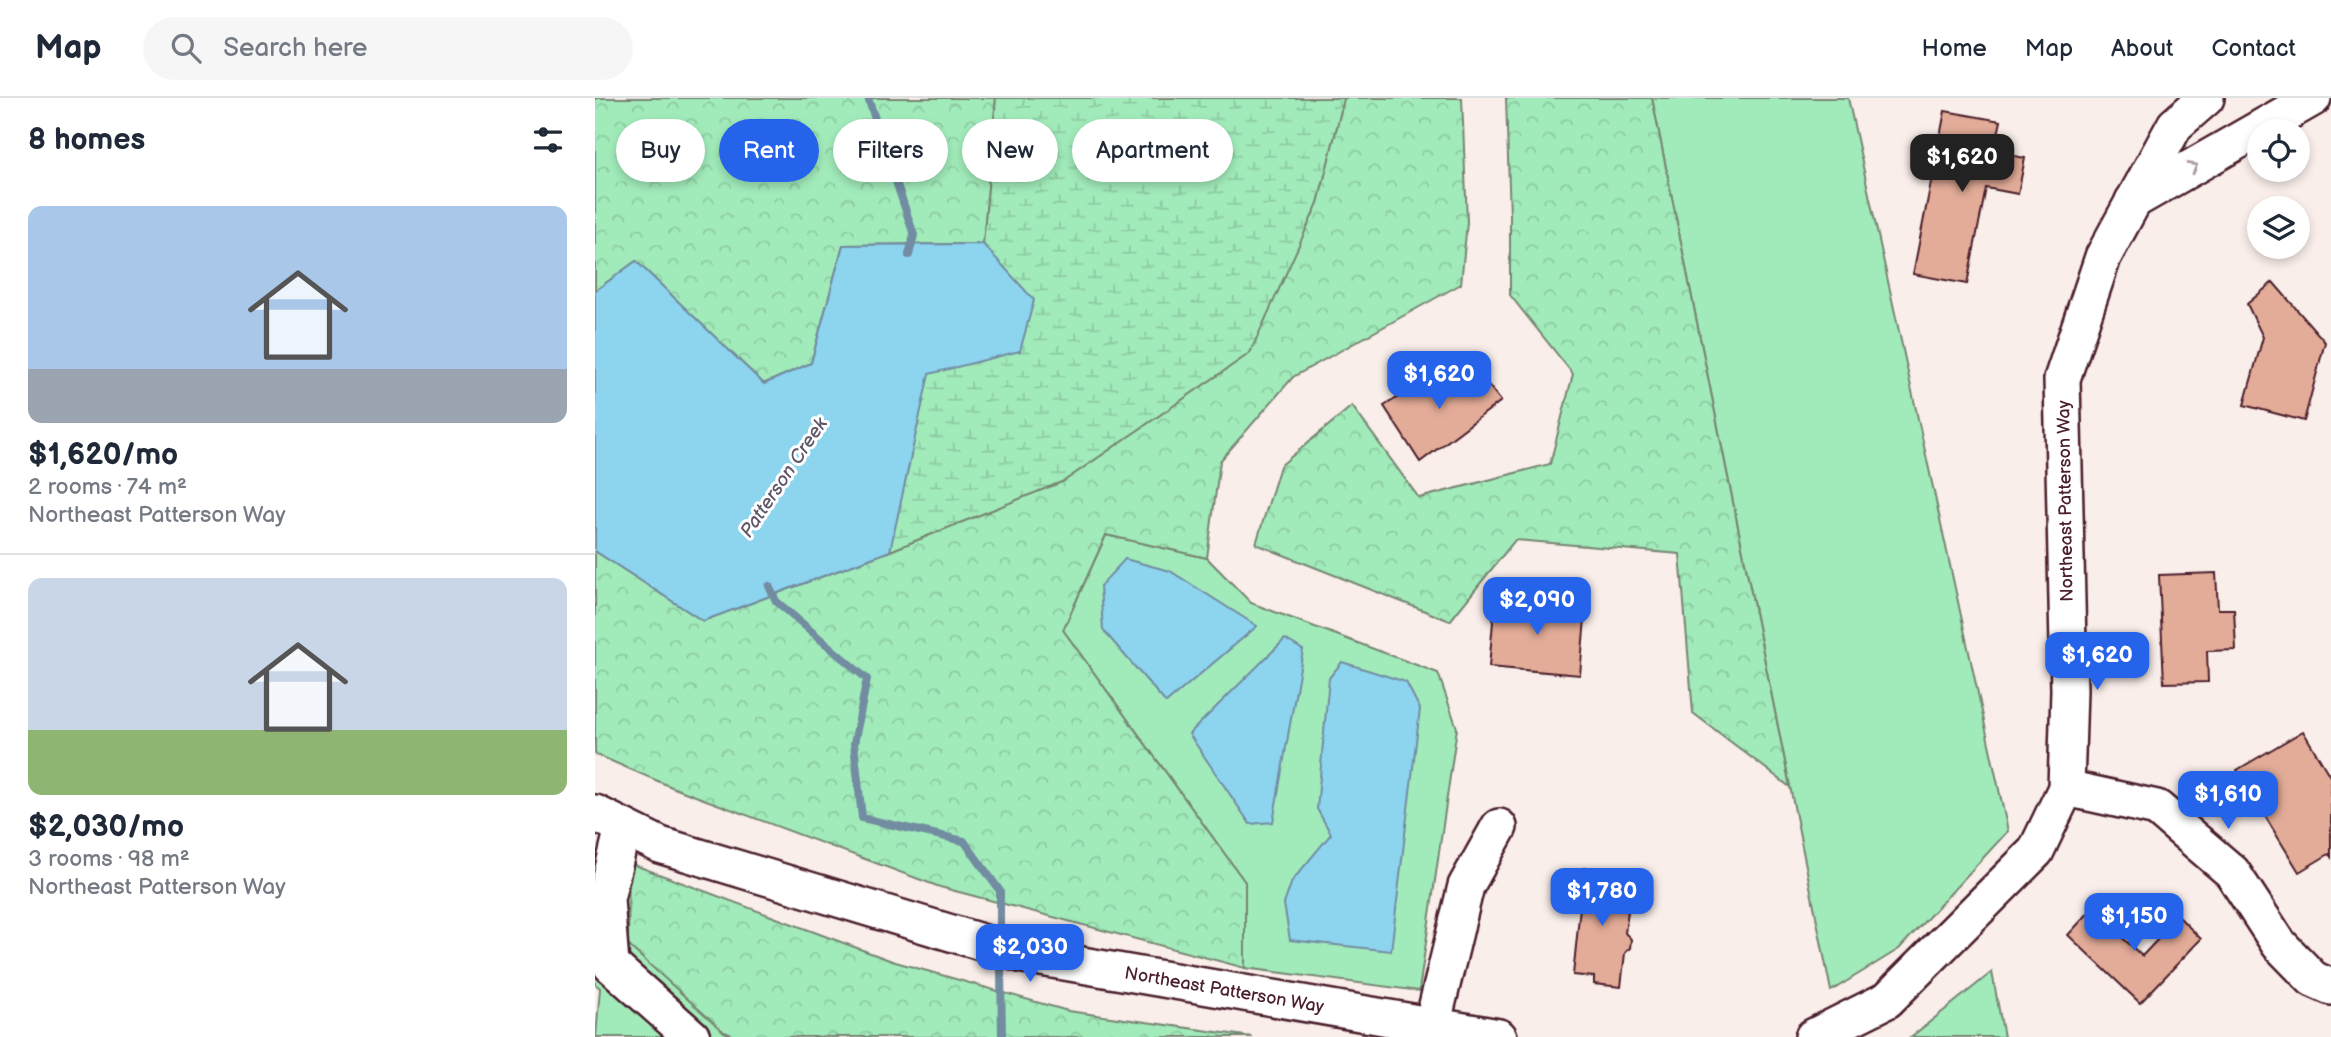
<!DOCTYPE html>
<html lang="en">
<head>
<meta charset="utf-8">
<style>
  :root { --surface:#fff; --page:#f6f6f7; --text:#1f2937; --muted:#747a83; --line:#e0e1e3; --accent:#2563eb }
  body { margin:0; font-family:"Balsamiq Sans",sans-serif; background:var(--page); color:var(--text); height:100vh; display:flex; flex-direction:column; font-size:26px; white-space:nowrap }
  * { box-sizing:border-box; margin:0 }
  p { font-size:23px; color:var(--muted) }
  .icon { flex:none; width:38px; height:38px; fill:none; stroke:currentColor; stroke-width:2; stroke-linecap:round; stroke-linejoin:round }
  .map { position:relative; flex:1; overflow:hidden }
  .details { display:flex; flex-direction:column; background:var(--surface); width:595px }
  .details>* { flex:none }
  .guide { position:absolute; left:21px; top:21px; width:665px; height:63px; display:flex; gap:14px }
  .tools { position:absolute; left:1652px; top:21px; display:grid; gap:14px }
  .tools a { display:grid; place-items:center; width:63px; height:63px; border-radius:50%; background:var(--surface); box-shadow:0 4px 10px #0003; font-size:35px }
  .price { position:absolute; translate:-50% -60px; padding:0 16px; border-radius:14px; background:var(--accent); color:#fff; font-size:23px; line-height:46px; filter:drop-shadow(0 2px 4px #0008) }
  .price::after { content:''; position:absolute; left:50%; top:42px; width:21px; height:16px; margin-left:-10px; background:inherit; clip-path:polygon(0 0,100% 0,50% 100%) }
  .price.selected { background:#222; color:#fff }
  ul { padding:0; list-style:none }
  li { display:grid; align-content:center; gap:14px; height:371px; padding:0 28px }
  li+li { border-top:2px solid var(--line) }
  li span { display:grid; place-items:center; height:217px; border-radius:14px; color:#555 }
  li>.icon { margin-inline-start:auto }
  span .icon { width:126px; height:126px; fill:#fffc; stroke-width:1 }
  li b { font-size:30px }
  h2 { display:flex; justify-content:space-between; align-items:center; height:84px; padding:0 28px; font-size:30px }
  .chip { padding:0 24px; border-radius:32px; background:var(--surface); box-shadow:0 4px 10px #0003; font-size:24px; line-height:63px }
  .chip.selected { background:var(--accent); color:#fff }
  header { display:flex; align-items:center; gap:42px; box-sizing:border-box; height:98px; padding:0 35px; background:var(--surface); border-bottom:2px solid var(--line) }
  header strong { font-size:33px }
  nav { display:flex; gap:38px; margin-inline-start:auto; font-size:24px }
  .search { width:490px; height:63px; background:var(--page); display:flex; align-items:center; gap:18px; box-sizing:border-box; padding:0 24px; border-radius:38px; color:var(--muted); font-size:26px }
  main { display:flex; flex:1; min-height:0 }
  .map>svg:first-child { display:block }
  .green { fill:#a1ebba; stroke:#768572; stroke-width:2 }
  .forest { fill:url(#forest-crowns); stroke:#768572; stroke-width:2 }
  .wetland { fill:url(#wetland-marsh); stroke:#768572; stroke-width:2 }
  .water { fill:#8dd5ef; stroke:#728ca1; stroke-width:2 }
  .lines { fill:none; stroke-linecap:round; stroke-linejoin:round }
  .stream { stroke:#728ca1; stroke-width:8 }
  .building { fill:#e3ac98; stroke:#4a1f2b; stroke-width:2 }
  .minor-casing { stroke:#4a1f2b; stroke-width:40 }
  .minor { stroke:#fff; stroke-width:35 }
  .oneway { stroke:#ae9aa0 }
  .labels { text-anchor:middle; stroke-width:6; stroke-linejoin:round; paint-order:stroke }
  .street-label { font-size:18px; fill:#4a1f2b; stroke:#fff }
  .water-label { font-size:19px; font-style:italic; fill:#5e5666; stroke:#fff }
</style>
</head>
<body>
<header>
<strong>Map</strong>
<div class="search"><svg class="icon" aria-label="search" viewBox="0 0 24 24"><circle cx="10" cy="10" r="6"/><path d="M15 15l6 6"/></svg>Search here</div>
<nav><a>Home</a><a>Map</a><a>About</a><a>Contact</a></nav>
</header>
<main>
<section class="details">
<h2>8 homes<svg class="icon" aria-label="filters" viewBox="0 0 24 24"><path d="M4 7h16M4 17h16"/><circle cx="9" cy="7" r="2"/><circle cx="15" cy="17" r="2"/></svg></h2>
<ul>
<li><span style="background:linear-gradient(#a9c7e8 75%,#9aa5b1 0)"><svg class="icon" aria-label="home" viewBox="0 0 24 24"><path d="M3 11l9-7 9 7M6 9v11h12V9"/></svg></span><div><b>$1,620/mo</b><p>2 rooms · 74 m²</p><p>Northeast Patterson Way</p></div></li>
<li><span style="background:linear-gradient(#c9d6e8 70%,#8fb573 0)"><svg class="icon" aria-label="home" viewBox="0 0 24 24"><path d="M3 11l9-7 9 7M6 9v11h12V9"/></svg></span><div><b>$2,030/mo</b><p>3 rooms · 98 m²</p><p>Northeast Patterson Way</p></div></li>
</ul>
</section>
<div class="map">
<svg width="1736" height="939" viewBox="0 0 1736 939">
  <defs>
    <pattern id="forest-crowns" width="20" height="18" patternUnits="userSpaceOnUse" patternTransform="scale(1.75)"><rect width="20" height="18" fill="#a1ebba"/><path d="M2 6a3 3 0 1 1 6 0M12 15a3 3 0 1 1 6 0" fill="none" stroke="#8cc9a0"/></pattern>
    <pattern id="wetland-marsh" width="20" height="14" patternUnits="userSpaceOnUse" patternTransform="scale(1.75)"><rect width="20" height="14" fill="#a1ebba"/><path d="M1 5h8M5 5V1M11 12h8M15 12V8" fill="none" stroke="#8cc9a0"/></pattern>
  </defs>
  <rect width="100%" height="100%" fill="#f9eeea"/>
  <filter id="ink" filterUnits="userSpaceOnUse"><feTurbulence type="fractalNoise" baseFrequency=".0143" numOctaves="2"/><feDisplacementMap in="SourceGraphic" scale="14" xChannelSelector="R" yChannelSelector="G"/><feConvolveMatrix kernelMatrix="1 2 1 2 8 2 1 2 1" color-interpolation-filters="sRGB"/></filter>
  <g filter="url(#ink)">
    <path class="green" d="M 1057,0 L 1253,0 L 1413,733 L 1304,851 L 1236,893 Z
      M 511,437 L 612,460 L 656,505 L 843,575 L 862,630 L 824,893 L 650,870 L 650,784 L 468,532 Z
      M 0,752 L 34,765 L 129,934 L 142,939 L 1,939 L 5,890 L 0,886 Z
      M 1397,874 L 1409,939 L 1316,939 Z"/>
    <path class="forest" d="M 0,0 L 401,0 L 388,146 L 248,147 L 216,266 L 168,286 L 41,163 L 0,193 Z
      M 749,0 L 867,0 L 872,124 L 866,186 L 698,279 L 625,363 L 612,460 L 511,437 L 468,532 L 650,784 L 650,870 L 345,789 L 79,690 L 0,656 L 0,453 L 108,523 L 295,453 L 469,383 L 723,105 Z
      M 911,0 L 1057,0 L 1195,689 L 1098,615 L 1085,456 L 920,442 L 855,523 L 661,446 L 685,368 L 757,308 L 824,400 L 955,366 L 978,276 L 915,197 L 915,118 Z
      M 34,765 L 297,863 L 473,913 L 657,939 L 142,939 L 129,934 L 33,847 Z"/>
    <path class="wetland" d="M 401,0 L 749,0 L 723,105 L 655,255 L 469,383 L 295,453 L 108,523 L 0,453 L 0,193 L 41,163 L 169,286 L 216,265 L 248,147 L 388,146 Z"/>
    <path class="water" d="M 388,146 L 439,202 L 425,253 L 334,276 L 295,453 L 108,523 L 0,453 L 0,193 L 41,163 L 169,286 L 216,265 L 248,147 Z
      M 530,461 L 575,473 L 662,528 L 571,605 L 508,532 L 505,488 Z
      M 690,541 L 708,552 L 678,724 L 655,726 L 594,636 Z
      M 747,564 L 811,584 L 825,611 L 796,853 L 695,842 L 689,806 L 697,783 L 736,736 L 722,711 L 734,580 Z"/>
    <g class="lines">
      <path class="stream" d="M 273,0 L 319,137 L 314,157
        M 174,488 L 181,503 L 272,581 L 259,646 L 267,720 L 369,743 L 405,793 L 405,827
        M 406,872 L 407,939"/>
    </g>
    <path class="building" d="M 1350,13 L 1406,23 L 1399,54 L 1430,60 L 1423,96 L 1391,90 L 1372,186 L 1318,176 Z
      M 1678,184 L 1730,244 L 1709,323 L 1649,307 L 1668,239 L 1652,206 Z
      M 855,267 L 865,294 L 887,279 L 906,303 L 825,364 L 789,308 Z
      M 1621,475 L 1623,511 L 1639,511 L 1641,552 L 1612,553 L 1613,584 L 1569,585 L 1564,477 Z
      M 900,501 L 991,509 L 985,577 L 894,569 Z
      M 1708,633 L 1736,680 L 1736,759 L 1734,756 L 1704,774 L 1642,672 Z
      M 989,770 L 1030,774 L 1027,803 L 1022,803 L 1021,811 L 1033,813 L 1030,835 L 1036,841 L 1035,850 L 1030,855 L 1026,889 L 999,886 L 999,879 L 978,877 Z
      M 1497,811 L 1547,858 L 1584,819 L 1606,841 L 1545,905 L 1473,837 Z"/>
    <g class="lines">
      <defs>
        <g id="minor">
          <path d="M 1538,103 L 1718,0"/>
          <path d="M 1471,690 L 1562,710 L 1637,774 L 1684,846 L 1718,881 L 1736,889"/>
          <path id="s1" d="M 0,715 L 65,747 L 429,857 L 904,939"/>
          <path d="M 28,729 L 11,801 L 16,867 L 97,939"/>
          <path d="M 837,928 L 871,788 L 904,729"/>
          <path d="M 1218,939 L 1292,902 L 1441,753 L 1471,690 L 1474,592 L 1467,281 L 1508,159 L 1580,27 L 1611,0"/>
        </g>
      </defs>
      <use href="#minor" class="minor-casing"/>
      <use href="#minor" class="minor"/>
    </g>
    <defs><path id="oneway-chevron" d="M-2-3.5L2.5 0L-2 3.5" fill="none" stroke-width="1.6" stroke-linecap="round" stroke-linejoin="round" transform="scale(1.75)"/></defs>
    <use class="oneway" href="#oneway-chevron" transform="translate(1598 69) rotate(-30)"/>
  </g>
  <g class="labels">
    <g class="street-label">
      <text transform="translate(1470 403) rotate(-91)" y="6">Northeast Patterson Way</text>
      <text dy="6" stroke="none"><textPath href="#s1" startOffset="656">Northeast Patterson Way</textPath></text>
    </g>
    <g class="water-label">
      <text transform="translate(188 379) rotate(-56)" y="7">Patterson Creek</text>
    </g>
  </g>
</svg>
<div class="tools">
<a><svg class="icon" aria-label="locate" viewBox="0 0 24 24"><circle cx="12" cy="12" r="6"/><path d="M12 2v4M12 18v4M2 12h4M18 12h4"/></svg></a>
<a><svg class="icon" aria-label="layers" viewBox="0 0 24 24"><path d="M12 4l9 5-9 5-9-5zM3 14l9 5 9-5"/></svg></a>
</div>
<b class="price selected" style="left:1367px;top:96px">$1,620</b>
<b class="price" style="left:844px;top:313px">$1,620</b>
<b class="price" style="left:942px;top:539px">$2,090</b>
<b class="price" style="left:1502px;top:594px">$1,620</b>
<b class="price" style="left:1633px;top:733px">$1,610</b>
<b class="price" style="left:1007px;top:830px">$1,780</b>
<b class="price" style="left:1539px;top:855px">$1,150</b>
<b class="price" style="left:435px;top:886px">$2,030</b>
<div class="guide">
<a class="chip">Buy</a>
<a class="chip selected">Rent</a>
<a class="chip">Filters</a>
<a class="chip">New</a>
<a class="chip">Apartment</a>
</div>
</div>
</main>
</body>
</html>
